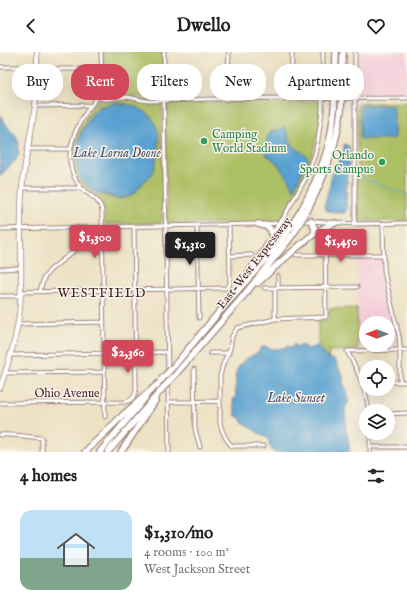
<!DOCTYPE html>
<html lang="en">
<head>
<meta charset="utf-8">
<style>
  :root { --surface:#fff; --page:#f6f6f6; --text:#222; --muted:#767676; --accent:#d1495b }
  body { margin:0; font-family:"IM FELL English",serif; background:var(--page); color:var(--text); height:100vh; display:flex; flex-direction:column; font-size:15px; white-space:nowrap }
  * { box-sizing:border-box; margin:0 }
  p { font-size:13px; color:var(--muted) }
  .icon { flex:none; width:22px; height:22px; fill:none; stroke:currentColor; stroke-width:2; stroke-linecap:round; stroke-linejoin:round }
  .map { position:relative; height:400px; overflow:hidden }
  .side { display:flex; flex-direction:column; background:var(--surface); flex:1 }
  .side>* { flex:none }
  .guide { position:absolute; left:12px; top:12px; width:383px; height:36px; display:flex; gap:8px }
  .needle { width:26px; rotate:270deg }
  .controls { position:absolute; left:359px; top:264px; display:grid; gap:8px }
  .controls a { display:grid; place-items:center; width:36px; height:36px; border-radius:50%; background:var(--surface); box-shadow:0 4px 16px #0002; font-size:20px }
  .price { position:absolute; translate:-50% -34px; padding:0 9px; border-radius:4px; background:var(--accent); color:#fff; font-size:13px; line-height:26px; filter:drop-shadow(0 1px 2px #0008) }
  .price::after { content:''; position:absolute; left:50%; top:24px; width:12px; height:9px; margin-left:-6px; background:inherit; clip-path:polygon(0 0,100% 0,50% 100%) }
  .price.on { background:#222; color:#fff }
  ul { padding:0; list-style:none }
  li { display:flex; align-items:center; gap:12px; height:100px; padding:0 20px }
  li span { display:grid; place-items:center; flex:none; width:112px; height:80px; border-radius:12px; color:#555 }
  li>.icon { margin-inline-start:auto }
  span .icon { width:48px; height:48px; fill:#fffc; stroke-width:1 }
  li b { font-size:17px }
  h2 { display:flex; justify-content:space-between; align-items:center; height:48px; padding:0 20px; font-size:17px }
  .pill { padding:0 14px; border-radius:16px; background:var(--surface); box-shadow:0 4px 16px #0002; font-size:14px; line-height:36px }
  .pill.on { background:var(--accent); color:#fff }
  header { display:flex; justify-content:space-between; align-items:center; height:52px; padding:0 20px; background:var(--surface); font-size:18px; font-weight:800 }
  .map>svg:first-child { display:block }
  .built { fill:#f5cfdb; fill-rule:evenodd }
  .green { fill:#adbf63; stroke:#7c6f47; fill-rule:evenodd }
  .water { fill:#59a1d0; stroke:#52607e }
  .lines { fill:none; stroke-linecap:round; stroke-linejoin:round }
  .stream { stroke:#59a1d0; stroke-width:1 }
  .minor-casing { stroke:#9c8078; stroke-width:5 }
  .major-casing { stroke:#9c8078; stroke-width:6 }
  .highway-casing { stroke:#9c8078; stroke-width:8 }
  .minor { stroke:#fff; stroke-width:3 }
  .major { stroke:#fff; stroke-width:4.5 }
  .highway { stroke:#fff; stroke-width:5.5 }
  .highway-bridge-casing { stroke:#9c8078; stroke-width:8; stroke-linecap:butt }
  .highway-bridge { stroke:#fff; stroke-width:5.5 }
  .leisure-dot { fill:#2e9e5b; stroke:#f7f3e8; stroke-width:1.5 }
  .labels { text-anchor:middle; stroke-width:3; stroke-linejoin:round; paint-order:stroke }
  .leisure-label { font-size:12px; fill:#27864d; stroke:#f7f3e8; text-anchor:start }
  .street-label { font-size:12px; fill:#4a1f2b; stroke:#f7f3e8 }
  .water-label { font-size:13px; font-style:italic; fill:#50536d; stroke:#f7f3e8 }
  .neighbourhood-label { font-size:13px; letter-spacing:1px; fill:#4a1f2b; stroke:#f7f3e8 }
</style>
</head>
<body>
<header><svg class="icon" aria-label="back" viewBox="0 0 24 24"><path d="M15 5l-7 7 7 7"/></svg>Dwello<svg class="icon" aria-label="heart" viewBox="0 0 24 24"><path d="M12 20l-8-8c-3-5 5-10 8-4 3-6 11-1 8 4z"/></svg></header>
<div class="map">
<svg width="407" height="400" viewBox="0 0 407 400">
  <rect width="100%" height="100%" fill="#f7f3e8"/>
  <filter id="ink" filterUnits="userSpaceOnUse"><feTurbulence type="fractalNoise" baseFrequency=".025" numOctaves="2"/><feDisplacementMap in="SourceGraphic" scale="8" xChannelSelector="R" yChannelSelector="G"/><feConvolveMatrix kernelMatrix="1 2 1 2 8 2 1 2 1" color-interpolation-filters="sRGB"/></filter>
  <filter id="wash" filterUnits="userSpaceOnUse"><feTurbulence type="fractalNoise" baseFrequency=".012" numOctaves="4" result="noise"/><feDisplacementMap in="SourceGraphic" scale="16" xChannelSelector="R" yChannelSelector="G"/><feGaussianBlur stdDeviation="0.9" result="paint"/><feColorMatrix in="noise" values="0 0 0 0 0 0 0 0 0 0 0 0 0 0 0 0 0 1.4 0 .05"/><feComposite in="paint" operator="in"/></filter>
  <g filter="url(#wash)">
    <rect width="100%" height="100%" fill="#ede2c4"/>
    <path class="built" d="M 358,0 L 407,0 L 407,40 L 358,41 Z
      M 357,206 L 381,206 L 382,223 L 393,274 L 397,295 L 358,295 ZM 366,271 L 388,271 L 388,293 L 366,293 Z"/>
    <path class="green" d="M 103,0 L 163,0 L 163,43 L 162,48 L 150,48 L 148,46 L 134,44 L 134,46 L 115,45 L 113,44 L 104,46 L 101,45 L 100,44 L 102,35 Z
      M 99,46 C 106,51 112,47 120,46 C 132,46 148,49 161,51 L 162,52 L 163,71 L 161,73 L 163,120 L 162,170 L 161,171 L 105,172 C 104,166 105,159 103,153 C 100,145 87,140 81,133 C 59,104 81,70 99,46 ZM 114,51 C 121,50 131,53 138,56 C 145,59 152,65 155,72 C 161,83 158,114 150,124 C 148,127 145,128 143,131 C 135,140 128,150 113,146 C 106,144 97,142 91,137 C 74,124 71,94 84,77 C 90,69 106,58 114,51 Z
      M 278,48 L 283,51 L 318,49 L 321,51 C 319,94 305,132 281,167 L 260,171 L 171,172 L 168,172 L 167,170 L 165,69 L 166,52 Z
      M 407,50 L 407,169 L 358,169 L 357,168 L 357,51 Z
      M 357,256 L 358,298 L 329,299 L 328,314 L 318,305 L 318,269 L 329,268 L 329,257 Z"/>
    <path class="water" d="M 114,50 L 116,50 C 120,53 125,52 130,53 C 139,55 148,61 153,68 C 160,77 159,90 157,100 C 156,108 156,117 151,123 C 149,126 146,127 144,129 C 139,135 136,141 129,144 C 120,149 114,145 106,143 C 103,142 100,143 97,141 C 76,132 72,105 79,86 C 82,77 93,58 101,54 C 105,53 110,53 113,52 Z
      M 361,53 L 393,53 L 394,54 L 394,87 L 360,87 L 360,54 Z
      M 0,62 L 5,71 L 17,85 L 19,90 L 18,98 L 19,100 L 18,104 L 15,109 L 0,124 Z
      M 283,75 L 285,75 C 289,91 294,95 307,104 L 308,109 L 294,137 L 293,137 L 289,127 L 281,118 L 279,113 L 274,109 L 270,105 L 266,103 C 264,95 267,87 270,80 C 274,78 279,79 283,76 Z
      M 344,92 L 349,94 C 351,115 344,136 347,157 L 346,160 L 342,161 L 328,159 L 325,157 L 324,154 L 330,133 L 331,125 L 342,103 L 344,97 Z
      M 293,293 L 295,293 L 298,295 L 303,293 L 308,297 L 317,294 L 321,297 L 327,306 L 335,308 L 339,317 L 343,323 L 343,331 L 347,338 L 349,349 L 345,356 L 346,369 L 345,374 L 348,386 L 350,400 L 274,400 L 270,395 L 268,385 L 258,381 L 253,377 L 250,376 L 247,372 L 242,370 L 240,365 L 237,365 L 236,364 L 233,348 L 236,344 L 235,337 L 236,330 L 235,325 L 237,317 L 244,308 L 255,302 L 259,300 L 260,296 C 268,293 266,296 273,297 C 279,297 284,296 289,294 L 291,297 Z"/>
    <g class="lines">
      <path class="stream" d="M 359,124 L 363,125 L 367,128 L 407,143"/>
    </g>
  </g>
  <g filter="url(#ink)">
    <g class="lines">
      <defs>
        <path id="minor" d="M 101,0 C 101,10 103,30 100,40 C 97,47 91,54 86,60 C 77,74 69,92 70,109 C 71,119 75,129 82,137 C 90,144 100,147 102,159 L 105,365
          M 164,0 L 164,53 L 169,400
          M 355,0 L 355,172
          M 0,15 L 32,15 L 42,17 L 101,17
          M 97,44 C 107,51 115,44 127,45 C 136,46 145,50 154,49 C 194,48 235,46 276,46 C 320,47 363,46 407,46
          M 291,47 L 292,0
          M 227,48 L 229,0
          M 35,54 L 91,53
          M 27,97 L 71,97
          M 22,136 L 82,136
          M 302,169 L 311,169 L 355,172 L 407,171
          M 281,170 L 307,124 L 315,102 L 318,88 L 322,59 L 323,0
          M 264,172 L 294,170
          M 383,172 L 384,217 L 386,229 L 399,284 L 400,295 L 400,330
          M 197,173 L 199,266
          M 0,177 L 258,172
          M 296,203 L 384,203
          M 230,204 L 252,203
          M 0,217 L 21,216
          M 278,224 L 278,236
          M 264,236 L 357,235
          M 275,236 L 275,267
          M 40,239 L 44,226 L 50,218 L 98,180 L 102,175
          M 21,240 L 226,236 L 229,234 L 230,231 L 229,173
          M 0,244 L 21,244
          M 18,272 L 104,270
          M 347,299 C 358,318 366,337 369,359
          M 347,299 L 407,298
          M 210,301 L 229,301
          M 11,303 L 167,300
          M 194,317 L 195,377 L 200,395
          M 5,321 L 104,320
          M 388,330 L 407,330
          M 168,350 L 220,349
          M 0,351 L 125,350 C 132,349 135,345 136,338 L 134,174
          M 388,362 L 407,361
          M 370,381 L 370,400
          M 0,383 C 14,382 28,385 42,386 L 42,400
          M 264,394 L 232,394 C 225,388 222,379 220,371 L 220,324 L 223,312 L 230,297 L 232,284 L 237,276 L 275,267 L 326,265 L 325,183
          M 370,395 L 407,395"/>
        <path id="major" d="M 0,336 C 9,309 18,282 20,254 C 23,215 19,177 22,138 C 24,107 33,77 36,45 C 38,30 37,15 37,0"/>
        <path id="highway" d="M 335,38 L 336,0
          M 342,38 L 343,0
          M 302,157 C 314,134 325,111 330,86 C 332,77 333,68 334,58
          M 308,157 C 324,126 337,93 341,58
          M 311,169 L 315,177 L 314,182
          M 258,172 C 268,175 272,174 272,186
          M 245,226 L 264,199 L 281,170
          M 258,231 C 271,218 285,206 299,194 C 311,184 321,176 335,171
          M 174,314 L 230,247 L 276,196 L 288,179
          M 174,324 L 240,248 L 288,189 L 295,179
          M 85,400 L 122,364 L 158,332
          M 100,400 L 145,346
          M 108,400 L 163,336
          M 121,400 L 155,349"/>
      </defs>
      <use href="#minor" class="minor-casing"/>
      <use href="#major" class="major-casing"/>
      <use href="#highway" class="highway-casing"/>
      <use href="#minor" class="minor"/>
      <use href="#major" class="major"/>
      <use href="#highway" class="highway"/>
      <defs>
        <path id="highway-bridge" d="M 334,58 L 335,38
          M 341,58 L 342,38
          M 288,179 L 302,157
          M 295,179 L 308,157
          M 161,328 L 174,314
          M 163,336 L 174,324"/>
      </defs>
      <use href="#highway-bridge" class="highway-bridge-casing"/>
      <use href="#highway-bridge" class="highway-bridge"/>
    </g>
  </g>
  <g class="leisure-dot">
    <circle cx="204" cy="89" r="4"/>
    <circle cx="382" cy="110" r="4"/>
  </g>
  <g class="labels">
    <g class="leisure-label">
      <text x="212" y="86">Camping<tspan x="212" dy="14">World Stadium</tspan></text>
      <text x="374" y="107" text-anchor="end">Orlando<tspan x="374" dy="14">Sports Campus</tspan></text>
    </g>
    <g class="street-label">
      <text transform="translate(254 211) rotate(-52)" y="4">East-West Expressway</text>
      <text x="67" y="345">Ohio Avenue</text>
    </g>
    <g class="water-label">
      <text x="117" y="105">Lake Lorna Doone</text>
      <text x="296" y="350">Lake Sunset</text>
    </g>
    <g class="neighbourhood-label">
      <text x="102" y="245">WESTFIELD</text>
    </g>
  </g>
</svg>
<div class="controls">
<a><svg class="needle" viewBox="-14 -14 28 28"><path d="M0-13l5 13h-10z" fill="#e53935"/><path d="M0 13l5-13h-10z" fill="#767676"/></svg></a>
<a><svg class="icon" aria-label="locate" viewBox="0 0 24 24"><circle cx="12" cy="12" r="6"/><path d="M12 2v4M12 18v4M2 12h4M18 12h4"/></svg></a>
<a><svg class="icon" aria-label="layers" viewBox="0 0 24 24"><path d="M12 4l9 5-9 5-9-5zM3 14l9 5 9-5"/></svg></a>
</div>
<b class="price" style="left:95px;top:207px">$1,300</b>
<b class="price" style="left:341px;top:211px">$1,450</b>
<b class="price on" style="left:190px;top:214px">$1,310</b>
<b class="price" style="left:128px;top:322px">$2,360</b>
<div class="guide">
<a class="pill">Buy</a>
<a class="pill on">Rent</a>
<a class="pill">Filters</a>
<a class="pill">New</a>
<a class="pill">Apartment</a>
</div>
</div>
<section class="side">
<h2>4 homes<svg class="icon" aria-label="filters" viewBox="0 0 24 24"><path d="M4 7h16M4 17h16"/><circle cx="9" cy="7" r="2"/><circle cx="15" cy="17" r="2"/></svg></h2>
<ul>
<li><span style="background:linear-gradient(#bfe0f5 60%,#7fa58c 0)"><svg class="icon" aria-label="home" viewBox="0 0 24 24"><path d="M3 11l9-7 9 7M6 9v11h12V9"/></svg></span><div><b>$1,310/mo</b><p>4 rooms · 100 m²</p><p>West Jackson Street</p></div></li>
</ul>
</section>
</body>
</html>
